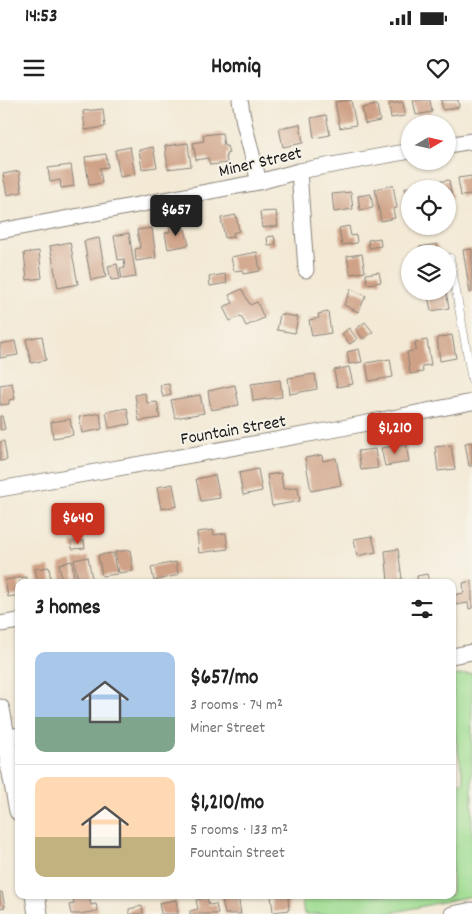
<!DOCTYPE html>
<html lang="en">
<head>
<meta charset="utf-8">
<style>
  :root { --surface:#fff; --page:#f6f6f6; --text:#222; --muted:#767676; --line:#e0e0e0; --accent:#c8321e }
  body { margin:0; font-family:Dekko,sans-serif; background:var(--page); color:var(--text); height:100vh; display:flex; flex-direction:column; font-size:19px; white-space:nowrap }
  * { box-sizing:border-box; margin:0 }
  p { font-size:16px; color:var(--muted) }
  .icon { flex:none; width:28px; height:28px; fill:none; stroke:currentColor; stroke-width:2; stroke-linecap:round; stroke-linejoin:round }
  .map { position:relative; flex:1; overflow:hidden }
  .sheet { position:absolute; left:15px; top:479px; width:441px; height:320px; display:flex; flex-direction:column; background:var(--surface); border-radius:10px; box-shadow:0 1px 4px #0004 }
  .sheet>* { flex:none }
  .needle { width:32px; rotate:81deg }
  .buttons { position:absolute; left:401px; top:15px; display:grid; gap:10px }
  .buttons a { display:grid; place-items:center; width:55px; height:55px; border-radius:50%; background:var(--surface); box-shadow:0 1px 4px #0004; font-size:25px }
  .price { position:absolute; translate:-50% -42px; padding:0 11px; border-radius:5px; background:var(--accent); color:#fff; font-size:16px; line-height:32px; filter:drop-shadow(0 1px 2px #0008) }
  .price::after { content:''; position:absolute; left:50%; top:30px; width:15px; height:11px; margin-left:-8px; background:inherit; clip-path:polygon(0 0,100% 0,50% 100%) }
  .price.active { background:#222; color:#fff }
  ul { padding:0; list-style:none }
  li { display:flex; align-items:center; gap:15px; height:125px; padding:0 20px }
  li+li { border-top:1px solid var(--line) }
  li span { display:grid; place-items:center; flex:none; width:140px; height:100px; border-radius:10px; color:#555 }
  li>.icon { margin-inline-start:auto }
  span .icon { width:60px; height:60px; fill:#fffc; stroke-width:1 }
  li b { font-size:21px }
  h2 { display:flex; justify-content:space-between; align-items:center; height:60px; padding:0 20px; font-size:21px }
  .status { display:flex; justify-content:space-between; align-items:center; height:35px; padding:0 25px; background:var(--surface); direction:ltr }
  .status svg { height:14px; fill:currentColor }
  header { display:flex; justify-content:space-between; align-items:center; height:65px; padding:0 20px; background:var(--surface); font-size:22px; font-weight:800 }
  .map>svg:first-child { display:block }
  .green { fill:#9edc91; stroke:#5d7c56 }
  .building { fill:#cfa186 }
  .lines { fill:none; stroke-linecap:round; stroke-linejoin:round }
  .service-casing { stroke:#888278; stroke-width:9 }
  .minor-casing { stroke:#888278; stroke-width:17 }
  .tertiary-casing { stroke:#888278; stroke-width:21 }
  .service { stroke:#fff; stroke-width:8 }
  .minor { stroke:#fff; stroke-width:15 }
  .tertiary { stroke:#fff; stroke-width:19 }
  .labels { text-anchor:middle; stroke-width:4; stroke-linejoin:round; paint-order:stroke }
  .street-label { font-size:18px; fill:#1c1c1c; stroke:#f7f3e8 }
</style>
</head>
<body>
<div class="status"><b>14:53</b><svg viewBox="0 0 49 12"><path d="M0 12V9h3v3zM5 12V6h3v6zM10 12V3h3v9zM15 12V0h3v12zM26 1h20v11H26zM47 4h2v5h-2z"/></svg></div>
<header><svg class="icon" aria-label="menu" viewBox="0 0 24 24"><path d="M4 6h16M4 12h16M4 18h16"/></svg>Homiq<svg class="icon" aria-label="heart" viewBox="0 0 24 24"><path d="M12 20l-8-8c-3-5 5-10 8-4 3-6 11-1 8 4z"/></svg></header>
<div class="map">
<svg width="472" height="814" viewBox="0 0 472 814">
  <rect width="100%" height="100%" fill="#f7f3e8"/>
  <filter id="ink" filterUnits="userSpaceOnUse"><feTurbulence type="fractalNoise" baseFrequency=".02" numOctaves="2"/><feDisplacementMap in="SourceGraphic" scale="10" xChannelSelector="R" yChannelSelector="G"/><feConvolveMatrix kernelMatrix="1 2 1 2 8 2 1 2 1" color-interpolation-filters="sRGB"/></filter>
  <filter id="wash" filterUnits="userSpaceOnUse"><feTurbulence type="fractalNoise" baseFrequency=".0096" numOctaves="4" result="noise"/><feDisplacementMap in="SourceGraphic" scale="20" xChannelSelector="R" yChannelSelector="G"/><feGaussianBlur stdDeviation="1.12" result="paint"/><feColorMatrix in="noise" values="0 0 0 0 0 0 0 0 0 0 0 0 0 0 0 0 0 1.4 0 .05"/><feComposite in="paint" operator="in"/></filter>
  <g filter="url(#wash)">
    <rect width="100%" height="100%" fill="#f3e9d5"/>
    <path class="green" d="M 472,573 L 472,796 L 385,814 L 304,814 L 301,795 L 452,795 L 453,685 L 464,682 L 453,625 L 453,576 Z"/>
    <g id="blocks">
      <path class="building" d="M 351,0 L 356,25 L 340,28 L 335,2 Z
        M 413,0 L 430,0 L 432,12 L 416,15 Z
        M 441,0 L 458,0 L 459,7 L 443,10 Z
        M 403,2 L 405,16 L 391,18 L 389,4 Z
        M 377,5 L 380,21 L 365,24 L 362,8 Z
        M 103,9 L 105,27 L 85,30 L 83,11 Z
        M 326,15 L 330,35 L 314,38 L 311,18 Z
        M 300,24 L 303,43 L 283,47 L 279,28 Z
        M 222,33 L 224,46 L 227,46 L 229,53 L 226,54 L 227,63 L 210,65 L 208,58 L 196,60 L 193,43 L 204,41 L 203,35 Z
        M 188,43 L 191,66 L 168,69 L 165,46 Z
        M 130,47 L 135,74 L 120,77 L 115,50 Z
        M 153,47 L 157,67 L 142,69 L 139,50 Z
        M 106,54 L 108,67 L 100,68 L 102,83 L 89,85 L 85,57 Z
        M 71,65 L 74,86 L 61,88 L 60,80 L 50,82 L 48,68 Z
        M 19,71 L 22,92 L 7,95 L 3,74 Z
        M 472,76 L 472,95 L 461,96 L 458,78 Z
        M 449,80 L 452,97 L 448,98 L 448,89 L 431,89 L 430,83 Z
        M 393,85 L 397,108 L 393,109 L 395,118 L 381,121 L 375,89 Z
        M 422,85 L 423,89 L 410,89 L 410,105 L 408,105 L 405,88 Z
        M 351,92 L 353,109 L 334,112 L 332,94 Z
        M 371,94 L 373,108 L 360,110 L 358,96 Z
        M 276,111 L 278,126 L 262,128 L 260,112 Z
        M 236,115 L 239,131 L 233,133 L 234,137 L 225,138 L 221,118 Z
        M 178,124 L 179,130 L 185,129 L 189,145 L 168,149 L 165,133 L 170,132 L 169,126 Z
        M 349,126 L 351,136 L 356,135 L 357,143 L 342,145 L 339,128 Z
        M 152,128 L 156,158 L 136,161 L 135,149 L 140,148 L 137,130 Z
        M 129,133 L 136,177 L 122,179 L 120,168 L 125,168 L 124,159 L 118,160 L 114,136 Z
        M 274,136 L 276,145 L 268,146 L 267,137 Z
        M 99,138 L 106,177 L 91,180 L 84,141 Z
        M 380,138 L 381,146 L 369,148 L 368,140 Z
        M 70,142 L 78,184 L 58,188 L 50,146 Z
        M 437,144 L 439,154 L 420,154 L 419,147 Z
        M 472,149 L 472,192 L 470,193 L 463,150 Z
        M 39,151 L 42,178 L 27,180 L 24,153 Z
        M 257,152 L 260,171 L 243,174 L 242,170 L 234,171 L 231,157 Z
        M 362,154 L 365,172 L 350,174 L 347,156 Z
        M 117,164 L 120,179 L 111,180 L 108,166 Z
        M 379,172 L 381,182 L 367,184 L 366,174 Z
        M 225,174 L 227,183 L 210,186 L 209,177 Z
        M 242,189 L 250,205 L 257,202 L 264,218 L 246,226 L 241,216 L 230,221 L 223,207 L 233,203 L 229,195 Z
        M 351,189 L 366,196 L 358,212 L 344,205 Z
        M 427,191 L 446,191 L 449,208 L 431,211 Z
        M 328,212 L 331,233 L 312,236 L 309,220 L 319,218 L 318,214 Z
        M 280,214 L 298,217 L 295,233 L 277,230 Z
        M 365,222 L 373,232 L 363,239 L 356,229 Z
        M 349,228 L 357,239 L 350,244 L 342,234 Z
        M 452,235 L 456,258 L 440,261 L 437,238 Z
        M 42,236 L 46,260 L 31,263 L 26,239 Z
        M 427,240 L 431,265 L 422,266 L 423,272 L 410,274 L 407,252 L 416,250 L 415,242 Z
        M 15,241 L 18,255 L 0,258 L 0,244 Z
        M 359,249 L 362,262 L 349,264 L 347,252 Z
        M 390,259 L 393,277 L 369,281 L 366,263 Z
        M 349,267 L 353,284 L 337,287 L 334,270 Z
        M 315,274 L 317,289 L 290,294 L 288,278 Z
        M 280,280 L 282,297 L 253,301 L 251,284 Z
        M 12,283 L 15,299 L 9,300 L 9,304 L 0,305 L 0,285 Z
        M 169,284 L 171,295 L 163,297 L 160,285 Z
        M 235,285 L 239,305 L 211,310 L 208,291 Z
        M 145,293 L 147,303 L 157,302 L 160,318 L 139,321 L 135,295 Z
        M 200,295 L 204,313 L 175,318 L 171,300 Z
        M 127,308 L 130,324 L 109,328 L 106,312 Z
        M 100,313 L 102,329 L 82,333 L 79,317 Z
        M 0,316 L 2,316 L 5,329 L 0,330 Z
        M 70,319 L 73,335 L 53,338 L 51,322 Z
        M 4,341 L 7,360 L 0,361 L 0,342 Z
        M 472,342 L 472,366 L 469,366 L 465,343 Z
        M 406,344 L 409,362 L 385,366 L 381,348 Z
        M 451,345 L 455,369 L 438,371 L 435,347 Z
        M 375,349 L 378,368 L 361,370 L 358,351 Z
        M 322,355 L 323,361 L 336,358 L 341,385 L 311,391 L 305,358 Z
        M 258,369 L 262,391 L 243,395 L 239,373 Z
        M 281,373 L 283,389 L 298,387 L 300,401 L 272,406 L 267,375 Z
        M 215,375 L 220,398 L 201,401 L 196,379 Z
        M 173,384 L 177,406 L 161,409 L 157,387 Z
        M 213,430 L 214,435 L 226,433 L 228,449 L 199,453 L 197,432 Z
        M 372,436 L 376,452 L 357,456 L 354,439 Z
        M 84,441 L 85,448 L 72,449 L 71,442 Z
        M 398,449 L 402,479 L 388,481 L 385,451 Z
        M 130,450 L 133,471 L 119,473 L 115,452 Z
        M 113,453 L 117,474 L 102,476 L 98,455 Z
        M 88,457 L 92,478 L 78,481 L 74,460 Z
        M 72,461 L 75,482 L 62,482 L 59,464 Z
        M 176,462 L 178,475 L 154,481 L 151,467 Z
        M 49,467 L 51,482 L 38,482 L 35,469 Z
        M 427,474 L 429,482 L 418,482 L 417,476 Z
        M 26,477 L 27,482 L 19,482 L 19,495 L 8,497 L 5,480 Z
        M 472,481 L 472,508 L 469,509 L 468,503 L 456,505 L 454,495 L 464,493 L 463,483 Z
        M 0,792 L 2,792 L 5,807 L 0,808 Z
        M 72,795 L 89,795 L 91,805 L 96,804 L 98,811 L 79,814 L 71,814 L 69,805 L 74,804 Z
        M 221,795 L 238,795 L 241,814 L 225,814 Z
        M 271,795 L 290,795 L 290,798 L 288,798 L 289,810 L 273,812 Z
        M 207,798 L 209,805 L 216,804 L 218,814 L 190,814 L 190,811 L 198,809 L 196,800 Z
        M 176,800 L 178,814 L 161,814 L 159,803 Z
        M 142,806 L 143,814 L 129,814 L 129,809 Z"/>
    </g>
  </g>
  <g filter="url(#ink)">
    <use href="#blocks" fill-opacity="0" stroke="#888278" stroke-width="1"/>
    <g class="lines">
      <defs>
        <path id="service" d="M 450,158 L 472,280"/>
        <path id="minor" d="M 240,0 L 244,23 L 259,82
          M 448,45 L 472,41
          M 299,71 L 306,170
          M 0,131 L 259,82 L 299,71 L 410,51
          M 0,389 L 337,329 L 472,302
          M 0,524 L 19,521
          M 452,556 L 472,552
          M 0,639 L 19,635
          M 452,814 L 472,810"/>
        <path id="tertiary" d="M 0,609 L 19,711
          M 35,795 L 38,814"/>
      </defs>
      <use href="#service" class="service-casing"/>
      <use href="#minor" class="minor-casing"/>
      <use href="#tertiary" class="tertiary-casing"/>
      <use href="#service" class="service"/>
      <use href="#minor" class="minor"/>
      <use href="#tertiary" class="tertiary"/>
    </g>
  </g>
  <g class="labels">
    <g class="street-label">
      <text transform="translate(260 61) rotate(-13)" y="6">Miner Street</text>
      <text transform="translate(233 329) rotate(-10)" y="6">Fountain Street</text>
    </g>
  </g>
</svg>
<div class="buttons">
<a><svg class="needle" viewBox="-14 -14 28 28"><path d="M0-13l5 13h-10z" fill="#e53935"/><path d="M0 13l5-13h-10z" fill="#767676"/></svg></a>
<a><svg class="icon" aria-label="locate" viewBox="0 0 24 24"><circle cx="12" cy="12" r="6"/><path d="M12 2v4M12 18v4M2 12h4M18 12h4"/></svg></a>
<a><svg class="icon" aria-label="layers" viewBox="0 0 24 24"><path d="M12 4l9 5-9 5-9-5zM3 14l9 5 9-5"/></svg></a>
</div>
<b class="price active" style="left:176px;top:137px">$657</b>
<b class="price" style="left:395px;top:355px">$1,210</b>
<b class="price" style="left:78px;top:445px">$640</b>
<section class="sheet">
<h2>3 homes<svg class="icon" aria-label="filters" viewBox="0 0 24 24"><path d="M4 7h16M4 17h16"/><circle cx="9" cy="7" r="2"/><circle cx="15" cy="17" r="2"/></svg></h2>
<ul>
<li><span style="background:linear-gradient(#a9c7e8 65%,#7fa58c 0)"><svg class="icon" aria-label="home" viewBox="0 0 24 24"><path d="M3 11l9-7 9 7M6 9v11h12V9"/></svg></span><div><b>$657/mo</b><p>3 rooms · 74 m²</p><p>Miner Street</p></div></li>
<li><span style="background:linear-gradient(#ffd9b3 60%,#c2b280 0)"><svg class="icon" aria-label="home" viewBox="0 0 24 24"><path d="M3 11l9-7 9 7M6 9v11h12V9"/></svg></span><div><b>$1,210/mo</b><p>5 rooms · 133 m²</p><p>Fountain Street</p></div></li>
</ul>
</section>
</div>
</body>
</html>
